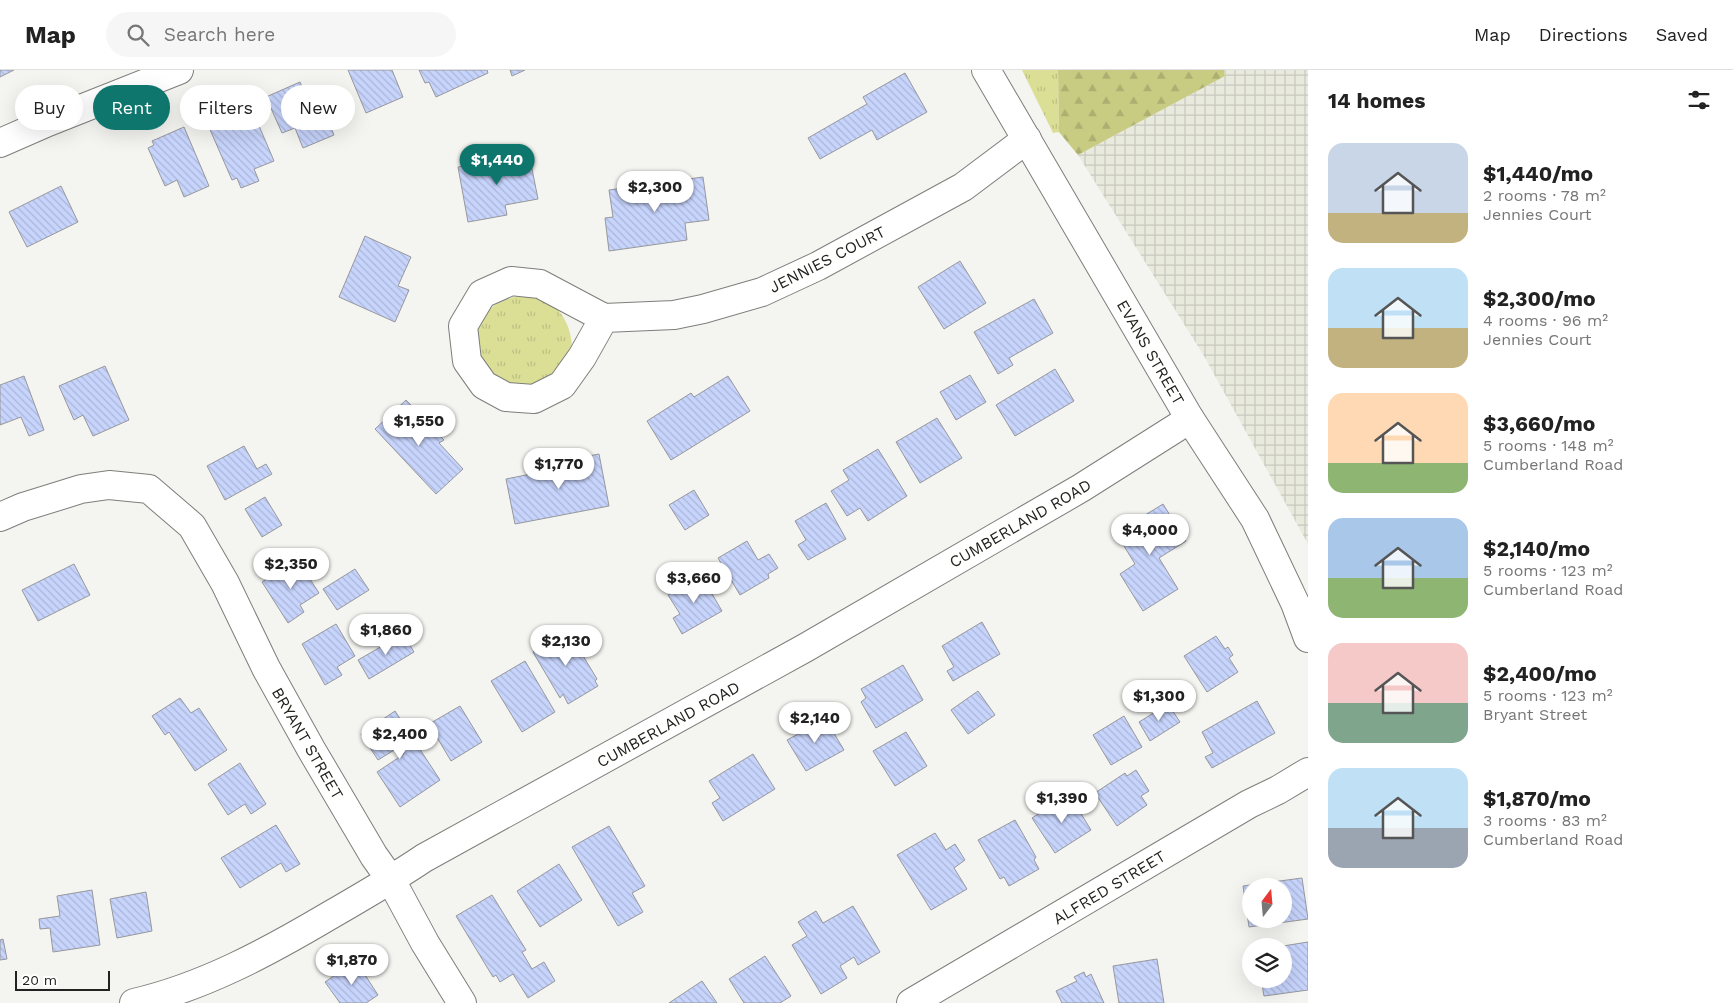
<!DOCTYPE html>
<html lang="en">
<head>
<meta charset="utf-8">
<style>
  :root { --surface:#fff; --page:#f6f6f6; --text:#222; --muted:#767676; --line:#e0e0e0; --accent:#0f766e }
  body { margin:0; font-family:"Work Sans",sans-serif; background:var(--page); color:var(--text); height:100vh; display:flex; flex-direction:column; font-size:19px; white-space:nowrap }
  * { box-sizing:border-box; margin:0 }
  p { font-size:16px; color:var(--muted) }
  .icon { flex:none; width:28px; height:28px; fill:none; stroke:currentColor; stroke-width:2; stroke-linecap:round; stroke-linejoin:round }
  .map { position:relative; flex:1; overflow:hidden }
  .details { display:flex; flex-direction:column; background:var(--surface); width:425px }
  .details>* { flex:none }
  .hud { position:absolute; left:15px; top:15px; width:475px; height:45px; display:flex; gap:10px }
  .needle { width:32px; rotate:16deg }
  .tools { position:absolute; left:1242px; top:808px; display:grid; gap:10px }
  .tools a { display:grid; place-items:center; width:50px; height:50px; border-radius:50%; background:var(--surface); box-shadow:0 5px 20px #0002; font-size:25px }
  .scale { position:absolute; left:15px; bottom:12px; width:95px; box-sizing:border-box; padding-left:5px; border:2px solid #222221; border-top:0; font-size:14px; line-height:18px; white-space:nowrap; color:#222221; -webkit-text-stroke:4px #fffffe; paint-order:stroke }
  .price { position:absolute; translate:-50% -42px; padding:0 11px; border-radius:18px; background:#fff; color:#222; font-size:16px; line-height:32px; filter:drop-shadow(0 1px 2px #0008) }
  .price::after { content:''; position:absolute; left:50%; top:30px; width:15px; height:11px; margin-left:-8px; background:inherit; clip-path:polygon(0 0,100% 0,50% 100%) }
  .price.active { background:var(--accent); color:#fff }
  ul { padding:0; list-style:none }
  li { display:flex; align-items:center; gap:15px; height:125px; padding:0 20px }
  li span { display:grid; place-items:center; flex:none; width:140px; height:100px; border-radius:15px; color:#555 }
  li>.icon { margin-inline-start:auto }
  span .icon { width:60px; height:60px; fill:#fffc; stroke-width:1 }
  li b { font-size:21px }
  h2 { display:flex; justify-content:space-between; align-items:center; height:60px; padding:0 20px; font-size:21px }
  .tag { padding:0 18px; border-radius:22px; background:var(--surface); box-shadow:0 5px 20px #0002; font-size:18px; line-height:45px }
  .tag.active { background:var(--accent); color:#fff }
  header { display:flex; align-items:center; gap:30px; box-sizing:border-box; height:70px; padding:0 25px; background:var(--surface); border-bottom:1px solid var(--line) }
  header strong { font-size:24px }
  nav { display:flex; gap:28px; margin-inline-start:auto; font-size:18px }
  .search { width:350px; height:45px; background:var(--page); display:flex; align-items:center; gap:12px; box-sizing:border-box; padding:0 18px; border-radius:28px; color:var(--muted); font-size:19px }
  main { display:flex; flex:1; min-height:0 }
  .map>svg:first-child { display:block }
  .industrial { fill:url(#industrial-grid) }
  .grass { fill:url(#grass-tufts) }
  .forest { fill:url(#forest-firs) }
  .building { fill:url(#building-back-hatch); stroke:#97989c; fill-rule:evenodd }
  .lines { fill:none; stroke-linecap:round; stroke-linejoin:round }
  .minor-casing { stroke:#7e7e7b; stroke-width:30 }
  .tertiary-casing { stroke:#7e7e7b; stroke-width:30 }
  .minor { stroke:#fff; stroke-width:28 }
  .tertiary { stroke:#fff; stroke-width:28 }
  .labels { text-anchor:middle; stroke-width:4; stroke-linejoin:round; paint-order:stroke }
  .street-label { font-size:16px; fill:#222221; stroke:#fffffe }
</style>
</head>
<body>
<header>
<strong>Map</strong>
<div class="search"><svg class="icon" aria-label="search" viewBox="0 0 24 24"><circle cx="10" cy="10" r="6"/><path d="M15 15l6 6"/></svg>Search here</div>
<nav><a>Map</a><a>Directions</a><a>Saved</a></nav>
</header>
<main>
<div class="map">
<svg width="1308" height="933" viewBox="0 0 1308 933">
  <defs>
    <pattern id="industrial-grid" width="8" height="8" patternUnits="userSpaceOnUse" patternTransform="scale(1.25)"><rect width="8" height="8" fill="#e9eade"/><path d="M0 4h8M4 0v8" fill="none" stroke="#c8c8be"/></pattern>
    <pattern id="grass-tufts" width="24" height="20" patternUnits="userSpaceOnUse" patternTransform="scale(1.25)"><rect width="24" height="20" fill="#dbdf96"/><path d="M3 7l-1-3M5 7V3M7 7l1-3M15 17l-1-3M17 17v-4M19 17l1-3" fill="none" stroke="#bcbf81"/></pattern>
    <pattern id="forest-firs" width="22" height="20" patternUnits="userSpaceOnUse" patternTransform="scale(1.25)"><rect width="22" height="20" fill="#c8cc82"/><path d="M5 1l3.5 6h-7zM16 11l3.5 6h-7z" fill="#acaf70"/></pattern>
    <pattern id="building-back-hatch" width="6" height="6" patternUnits="userSpaceOnUse" patternTransform="scale(1.25)"><rect width="6" height="6" fill="#c7d4fc"/><path d="M-1 5l2 2M0 0l6 6M5-1l2 2" fill="none" stroke="#abb6d8"/></pattern>
  </defs>
  <rect width="100%" height="100%" fill="#f4f4f0"/>
  <path class="industrial" d="M 1224,0 L 1308,0 L 1308,474 L 1204,286 L 1078,85 L 1225,6 Z"/>
  <path class="grass" d="M 1022,0 L 1058,0 L 1059,62 L 1053,63 Z
    M 518,226 C 528,226 538,227 548,232 C 570,244 581,283 562,303 C 556,309 528,318 520,322 L 481,298 C 479,288 474,276 475,266 C 477,243 497,231 518,226 Z"/>
  <path class="forest" d="M 1058,0 L 1224,0 L 1225,6 L 1078,85 L 1059,62 Z"/>
  <path class="building" d="M 0,0 L 14,0 L 0,7 Z
    M 348,0 L 392,0 L 403,27 L 366,43 Z
    M 419,0 L 487,0 L 488,3 L 436,27 L 429,12 L 425,13 Z
    M 510,0 L 525,0 L 512,6 Z
    M 905,3 L 927,42 L 877,70 L 872,60 L 820,89 L 808,68 L 867,34 L 863,27 Z
    M 300,12 L 317,50 L 326,46 L 334,65 L 303,78 L 295,58 L 282,63 L 266,27 Z
    M 251,37 L 274,91 L 254,99 L 259,111 L 241,118 L 237,108 L 232,110 L 208,55 Z
    M 184,57 L 209,116 L 184,127 L 177,110 L 165,116 L 148,78 L 154,75 L 152,71 Z
    M 529,84 L 538,129 L 505,135 L 507,145 L 468,152 L 458,97 Z
    M 703,107 L 709,150 L 685,153 L 687,170 L 609,181 L 605,148 L 613,147 L 609,120 Z
    M 61,116 L 78,152 L 27,177 L 9,142 Z
    M 365,166 L 411,187 L 398,216 L 409,220 L 395,252 L 339,227 Z
    M 960,191 L 986,233 L 944,259 L 918,217 Z
    M 1034,229 L 1053,263 L 1009,288 L 1013,295 L 998,304 L 974,262 Z
    M 105,296 L 129,350 L 93,366 L 83,345 L 74,350 L 59,316 Z
    M 1055,299 L 1074,331 L 1015,366 L 996,335 Z
    M 970,305 L 986,332 L 956,350 L 940,322 Z
    M 24,306 L 44,360 L 29,366 L 21,347 L 0,355 L 0,315 Z
    M 728,306 L 750,341 L 671,390 L 647,351 L 691,323 L 694,327 Z
    M 406,330 L 444,370 L 439,373 L 463,399 L 436,424 L 375,359 Z
    M 937,348 L 962,388 L 920,413 L 896,372 Z
    M 244,376 L 257,399 L 266,394 L 272,404 L 225,430 L 207,396 Z
    M 878,379 L 907,426 L 868,451 L 860,438 L 847,446 L 831,421 L 849,410 L 843,400 Z
    M 599,384 L 609,436 L 515,454 L 506,409 L 536,403 L 535,396 Z
    M 694,420 L 709,445 L 685,460 L 669,435 Z
    M 265,427 L 282,455 L 262,467 L 245,439 Z
    M 826,433 L 846,469 L 808,490 L 798,475 L 806,470 L 795,451 Z
    M 1163,434 L 1186,471 L 1159,488 L 1178,519 L 1143,541 L 1120,504 L 1135,494 L 1116,463 Z
    M 747,471 L 758,490 L 769,484 L 778,498 L 768,504 L 769,508 L 740,525 L 718,488 Z
    M 297,489 L 319,523 L 300,535 L 304,542 L 288,553 L 262,512 Z
    M 74,494 L 90,525 L 38,551 L 22,520 Z
    M 355,499 L 369,520 L 337,540 L 323,519 Z
    M 701,505 L 722,541 L 682,564 L 673,548 L 680,544 L 668,525 Z
    M 982,552 L 1000,584 L 953,611 L 947,601 L 954,597 L 942,576 Z
    M 336,554 L 355,586 L 337,597 L 342,605 L 325,615 L 302,574 Z
    M 562,557 L 565,562 L 568,561 L 597,609 L 595,611 L 598,616 L 568,634 L 563,624 L 560,628 L 533,582 L 555,569 L 551,563 Z
    M 403,564 L 414,582 L 369,609 L 358,590 Z
    M 1216,566 L 1225,579 L 1228,577 L 1233,585 L 1229,588 L 1238,602 L 1207,622 L 1184,586 Z
    M 525,591 L 555,642 L 522,662 L 491,611 Z
    M 903,595 L 923,630 L 876,658 L 861,632 L 866,628 L 861,619 Z
    M 978,621 L 995,645 L 968,664 L 951,640 Z
    M 180,628 L 191,643 L 199,638 L 227,680 L 195,701 L 169,662 L 165,665 L 152,646 Z
    M 1257,631 L 1275,663 L 1212,698 L 1205,687 L 1213,683 L 1202,662 Z
    M 1168,634 L 1180,652 L 1150,671 L 1139,652 Z
    M 460,636 L 482,672 L 451,691 L 429,654 Z
    M 395,641 L 440,710 L 400,737 L 377,702 L 404,684 L 399,677 L 378,690 L 361,664 Z
    M 1124,646 L 1142,677 L 1111,695 L 1093,665 Z
    M 824,647 L 844,680 L 806,701 L 787,670 L 802,662 L 798,656 L 807,651 L 810,655 Z
    M 906,662 L 927,696 L 895,716 L 873,681 Z
    M 753,684 L 775,719 L 723,751 L 712,733 L 720,728 L 709,711 Z
    M 240,693 L 266,734 L 251,744 L 245,734 L 228,745 L 208,714 Z
    M 1136,700 L 1149,721 L 1141,726 L 1147,735 L 1117,756 L 1095,723 L 1125,703 L 1127,706 Z
    M 1069,724 L 1091,760 L 1055,783 L 1032,748 Z
    M 1015,750 L 1036,787 L 1034,790 L 1039,799 L 1009,816 L 1004,807 L 1000,809 L 978,770 Z
    M 276,755 L 300,794 L 286,802 L 281,793 L 240,818 L 221,788 Z
    M 609,756 L 645,816 L 632,823 L 643,842 L 618,856 L 572,777 Z
    M 935,763 L 946,780 L 955,774 L 965,790 L 954,798 L 967,819 L 931,840 L 897,785 Z
    M 559,794 L 582,830 L 540,857 L 517,821 Z
    M 1302,808 L 1308,849 L 1249,857 L 1243,816 ZM 1251,816 L 1284,816 L 1284,849 L 1251,849 Z
    M 92,820 L 100,875 L 53,882 L 50,858 L 40,859 L 39,849 L 60,846 L 57,826 Z
    M 146,822 L 152,861 L 117,868 L 110,829 Z
    M 492,825 L 526,880 L 522,882 L 532,899 L 544,892 L 555,911 L 528,928 L 513,904 L 500,912 L 496,905 L 493,907 L 456,846 Z
    M 853,836 L 880,882 L 858,895 L 854,887 L 840,896 L 847,908 L 821,924 L 792,875 L 807,866 L 798,852 L 816,841 L 823,853 Z
    M 3,869 L 7,889 L 0,890 L 0,870 Z
    M 1308,872 L 1308,920 L 1264,926 L 1261,909 L 1284,909 L 1283,876 Z
    M 765,886 L 791,926 L 780,933 L 744,933 L 729,909 Z
    M 1157,889 L 1164,933 L 1119,933 L 1113,896 Z
    M 356,891 L 378,925 L 366,933 L 340,933 L 325,912 Z
    M 1084,902 L 1086,907 L 1091,904 L 1104,933 L 1062,933 L 1056,921 L 1077,911 L 1074,907 Z
    M 702,911 L 717,933 L 669,933 Z"/>
  <g class="lines">
    <defs>
      <path id="minor" d="M 0,73 L 48,52 L 179,0
        M 604,248 L 582,287 L 562,315 L 534,329 L 506,327 L 484,315 L 467,291 L 463,256 L 482,224 L 511,211 L 540,214 L 604,248 L 674,245 L 703,239 L 762,222 L 818,196 L 963,117 L 1027,69
        M 0,447 L 23,437 L 81,419 L 109,415 L 149,419 L 192,456 L 225,513 L 266,598 L 311,679 L 374,786 L 391,810 L 425,873 L 462,933
        M 134,933 C 203,917 266,883 327,847 C 360,828 393,809 424,788 L 805,578 L 1081,418 L 1190,349
        M 911,933 L 1249,734 L 1278,720 L 1308,702"/>
      <path id="tertiary" d="M 986,0 L 1190,349 L 1255,449 L 1295,533 L 1308,568"/>
    </defs>
    <use href="#minor" class="minor-casing"/>
    <use href="#tertiary" class="tertiary-casing"/>
    <use href="#minor" class="minor"/>
    <use href="#tertiary" class="tertiary"/>
  </g>
  <g class="labels">
    <g class="street-label">
      <text transform="translate(827 189) rotate(-27)" y="6">JENNIES COURT</text>
      <text transform="translate(1151 282) rotate(60)" y="6">EVANS STREET</text>
      <text transform="translate(1020 453) rotate(-30)" y="6">CUMBERLAND ROAD</text>
      <text transform="translate(668 654) rotate(-29)" y="6">CUMBERLAND ROAD</text>
      <text transform="translate(308 673) rotate(60)" y="6">BRYANT STREET</text>
      <text transform="translate(1109 817) rotate(-31)" y="6">ALFRED STREET</text>
    </g>
  </g>
</svg>
<div class="tools">
<a><svg class="needle" viewBox="-14 -14 28 28"><path d="M0-13l5 13h-10z" fill="#e53935"/><path d="M0 13l5-13h-10z" fill="#767676"/></svg></a>
<a><svg class="icon" aria-label="layers" viewBox="0 0 24 24"><path d="M12 4l9 5-9 5-9-5zM3 14l9 5 9-5"/></svg></a>
</div>
<div class="scale">20 m</div>
<b class="price active" style="left:497px;top:116px">$1,440</b>
<b class="price" style="left:655px;top:143px">$2,300</b>
<b class="price" style="left:419px;top:377px">$1,550</b>
<b class="price" style="left:559px;top:420px">$1,770</b>
<b class="price" style="left:1150px;top:486px">$4,000</b>
<b class="price" style="left:291px;top:520px">$2,350</b>
<b class="price" style="left:694px;top:534px">$3,660</b>
<b class="price" style="left:386px;top:586px">$1,860</b>
<b class="price" style="left:566px;top:597px">$2,130</b>
<b class="price" style="left:1159px;top:652px">$1,300</b>
<b class="price" style="left:815px;top:674px">$2,140</b>
<b class="price" style="left:400px;top:690px">$2,400</b>
<b class="price" style="left:1062px;top:754px">$1,390</b>
<b class="price" style="left:352px;top:916px">$1,870</b>
<div class="hud">
<a class="tag">Buy</a>
<a class="tag active">Rent</a>
<a class="tag">Filters</a>
<a class="tag">New</a>
</div>
</div>
<section class="details">
<h2>14 homes<svg class="icon" aria-label="filters" viewBox="0 0 24 24"><path d="M4 7h16M4 17h16"/><circle cx="9" cy="7" r="2"/><circle cx="15" cy="17" r="2"/></svg></h2>
<ul>
<li><span style="background:linear-gradient(#c9d6e8 70%,#c2b280 0)"><svg class="icon" aria-label="home" viewBox="0 0 24 24"><path d="M3 11l9-7 9 7M6 9v11h12V9"/></svg></span><div><b>$1,440/mo</b><p>2 rooms · 78 m²</p><p>Jennies Court</p></div></li>
<li><span style="background:linear-gradient(#bfe0f5 60%,#c2b280 0)"><svg class="icon" aria-label="home" viewBox="0 0 24 24"><path d="M3 11l9-7 9 7M6 9v11h12V9"/></svg></span><div><b>$2,300/mo</b><p>4 rooms · 96 m²</p><p>Jennies Court</p></div></li>
<li><span style="background:linear-gradient(#ffd9b3 70%,#8fb573 0)"><svg class="icon" aria-label="home" viewBox="0 0 24 24"><path d="M3 11l9-7 9 7M6 9v11h12V9"/></svg></span><div><b>$3,660/mo</b><p>5 rooms · 148 m²</p><p>Cumberland Road</p></div></li>
<li><span style="background:linear-gradient(#a9c7e8 60%,#8fb573 0)"><svg class="icon" aria-label="home" viewBox="0 0 24 24"><path d="M3 11l9-7 9 7M6 9v11h12V9"/></svg></span><div><b>$2,140/mo</b><p>5 rooms · 123 m²</p><p>Cumberland Road</p></div></li>
<li><span style="background:linear-gradient(#f6c9c9 60%,#7fa58c 0)"><svg class="icon" aria-label="home" viewBox="0 0 24 24"><path d="M3 11l9-7 9 7M6 9v11h12V9"/></svg></span><div><b>$2,400/mo</b><p>5 rooms · 123 m²</p><p>Bryant Street</p></div></li>
<li><span style="background:linear-gradient(#bfe0f5 60%,#9aa5b1 0)"><svg class="icon" aria-label="home" viewBox="0 0 24 24"><path d="M3 11l9-7 9 7M6 9v11h12V9"/></svg></span><div><b>$1,870/mo</b><p>3 rooms · 83 m²</p><p>Cumberland Road</p></div></li>
</ul>
</section>
</main>
</body>
</html>
